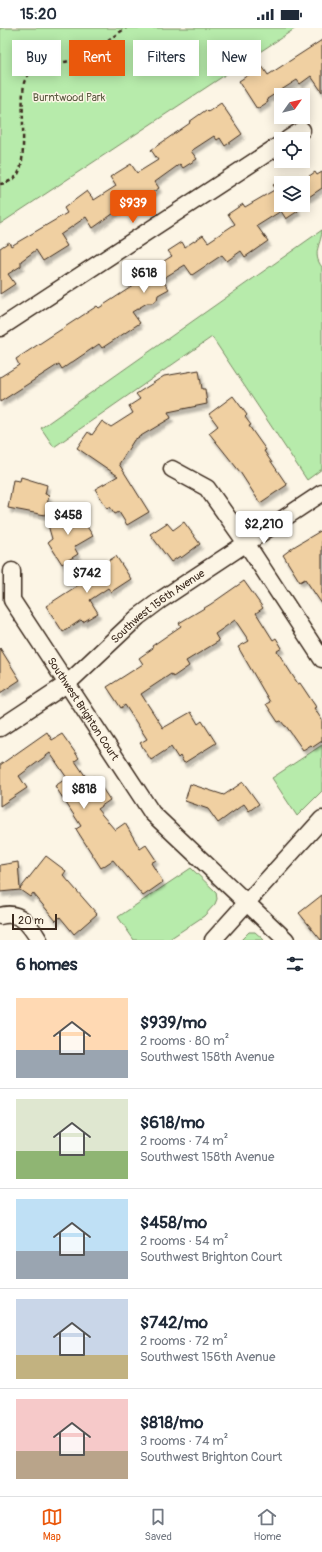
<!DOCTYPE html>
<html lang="en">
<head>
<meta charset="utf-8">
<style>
  :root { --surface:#fff; --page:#f6f6f7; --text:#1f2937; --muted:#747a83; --line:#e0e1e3; --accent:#ea580c }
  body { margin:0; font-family:Pangolin,sans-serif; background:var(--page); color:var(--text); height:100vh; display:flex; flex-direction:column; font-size:15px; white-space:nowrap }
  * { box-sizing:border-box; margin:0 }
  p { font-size:13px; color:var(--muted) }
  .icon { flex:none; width:22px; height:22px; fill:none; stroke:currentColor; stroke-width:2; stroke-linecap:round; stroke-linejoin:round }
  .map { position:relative; height:912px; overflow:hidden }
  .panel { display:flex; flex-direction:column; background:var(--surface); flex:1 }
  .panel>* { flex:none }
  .guide { position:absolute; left:12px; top:12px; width:298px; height:36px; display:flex; gap:8px }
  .needle { width:26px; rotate:56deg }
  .tools { position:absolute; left:274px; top:60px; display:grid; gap:8px }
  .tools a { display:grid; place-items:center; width:36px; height:36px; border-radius:0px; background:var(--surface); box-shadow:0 2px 10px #0003; font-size:20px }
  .scale { position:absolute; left:12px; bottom:10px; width:45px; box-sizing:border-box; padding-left:4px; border:2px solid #3b2a1e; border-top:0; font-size:11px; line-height:14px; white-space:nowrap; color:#3b2a1e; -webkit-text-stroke:3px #fcf5e5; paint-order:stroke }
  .price { position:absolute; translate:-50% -34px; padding:0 9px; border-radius:4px; background:#fff; color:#222; font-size:13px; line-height:26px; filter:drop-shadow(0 1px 2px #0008) }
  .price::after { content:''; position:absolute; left:50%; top:24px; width:12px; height:9px; margin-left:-6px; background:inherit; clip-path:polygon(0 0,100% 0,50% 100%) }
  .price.on { background:var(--accent); color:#fff }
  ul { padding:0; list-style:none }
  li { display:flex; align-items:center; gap:12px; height:100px; padding:0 16px }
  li+li { border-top:1px solid var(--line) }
  li span { display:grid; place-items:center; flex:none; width:112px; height:80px; border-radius:0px; color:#555 }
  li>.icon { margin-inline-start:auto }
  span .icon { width:48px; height:48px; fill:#fffc; stroke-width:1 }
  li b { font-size:17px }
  h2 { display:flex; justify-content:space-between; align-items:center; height:48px; padding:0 16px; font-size:17px }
  .chip { padding:0 14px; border-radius:0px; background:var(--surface); box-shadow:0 2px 10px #0003; font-size:14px; line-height:36px }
  .chip.on { background:var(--accent); color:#fff }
  .status { display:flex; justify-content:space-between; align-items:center; height:28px; padding:0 20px; background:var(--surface); direction:ltr }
  .status svg { height:11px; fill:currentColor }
  .dock { display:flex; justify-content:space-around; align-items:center; height:56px; border-top:1px solid var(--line); background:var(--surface); font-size:11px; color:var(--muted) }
  .dock a { display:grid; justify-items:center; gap:2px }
  .dock .on { color:var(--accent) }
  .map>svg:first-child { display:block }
  .green { fill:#b7ebab; stroke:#798a64 }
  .building { fill:#f0d0a2; stroke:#3b2a1e; filter:url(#shadow) }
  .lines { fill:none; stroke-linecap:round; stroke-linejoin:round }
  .street-casing { stroke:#3b2a1e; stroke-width:19 }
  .path { stroke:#3b2a1e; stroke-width:2.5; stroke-dasharray:4 3; stroke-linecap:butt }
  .street { stroke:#fcf5e5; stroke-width:16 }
  .labels { text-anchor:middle; stroke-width:3; stroke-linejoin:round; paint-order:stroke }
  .park-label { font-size:11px; fill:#5a5a41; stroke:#fcf5e5 }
  .street-label { font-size:11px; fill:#3b2a1e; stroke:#fcf5e5 }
</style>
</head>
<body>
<div class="status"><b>15:20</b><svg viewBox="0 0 49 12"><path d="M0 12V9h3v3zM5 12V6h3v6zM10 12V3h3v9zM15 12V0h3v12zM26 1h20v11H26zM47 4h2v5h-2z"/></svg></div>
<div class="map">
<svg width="322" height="912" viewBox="0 0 322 912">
  <defs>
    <filter id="shadow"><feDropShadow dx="2.5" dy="4.5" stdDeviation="1" flood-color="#0004"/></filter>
  </defs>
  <rect width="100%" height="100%" fill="#fcf5e5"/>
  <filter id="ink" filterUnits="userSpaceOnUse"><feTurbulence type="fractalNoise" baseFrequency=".025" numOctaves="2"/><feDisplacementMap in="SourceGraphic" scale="8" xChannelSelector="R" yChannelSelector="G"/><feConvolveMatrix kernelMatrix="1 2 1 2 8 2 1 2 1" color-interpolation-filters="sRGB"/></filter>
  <g filter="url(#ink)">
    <path class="green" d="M 0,0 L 296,0 L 0,196 Z
      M 322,202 C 322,215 311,225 322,239 L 322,441 L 307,452 L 212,309 L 54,419 L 41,400 Z
      M 322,717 L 322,763 L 297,788 L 272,750 Z
      M 191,840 L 216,864 L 217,871 L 215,876 L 204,888 L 168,912 L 134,912 L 118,889 Z
      M 249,904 L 255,904 L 264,912 L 241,912 Z"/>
    <path class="building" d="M 322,12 L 322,64 L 311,48 L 300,56 L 297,52 L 267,71 L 268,74 L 257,81 L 239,53 L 262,38 L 268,47 Z
      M 221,75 L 242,106 L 225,118 L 220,110 L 217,112 L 214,108 L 191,123 L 197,131 L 183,140 L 180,136 L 155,154 L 159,160 L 141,172 L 139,170 L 124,179 L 124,178 L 93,200 L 86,189 L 60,207 L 67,218 L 43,233 L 36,222 L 21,233 L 21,238 L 8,246 L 15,256 L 0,266 L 0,220 L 9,214 L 11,218 L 67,185 L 64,180 L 87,163 L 94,172 L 116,158 L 110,149 L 131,136 L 137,145 L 158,132 L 151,122 L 190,95 L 189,94 L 206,82 L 208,84 Z
      M 315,144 L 317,147 L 322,144 L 322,160 L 303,173 L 303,155 L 299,155 Z
      M 284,151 L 287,155 L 281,155 L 281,177 L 298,177 L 296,178 L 298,183 L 286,191 L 281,183 L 257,198 L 268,213 L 245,229 L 241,223 L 227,233 L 222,227 L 192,247 L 185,237 L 162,251 L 169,261 L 158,267 L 157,272 L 152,275 L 147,275 L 132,284 L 140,295 L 102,320 L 99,316 L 62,341 L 59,336 L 0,374 L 0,349 L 19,337 L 16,331 L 97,278 L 99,280 L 145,250 L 143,246 L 172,228 L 168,223 L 182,214 L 185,219 L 203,207 L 208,214 L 235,196 L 228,186 L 243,176 L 245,179 L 276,161 L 273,157 Z
      M 199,342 L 202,361 L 205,361 L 207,376 L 168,384 L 171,390 L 134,412 L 119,436 L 149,484 L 127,497 L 119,484 L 115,486 L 110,479 L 107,480 L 95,461 L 118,448 L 77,420 L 88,404 L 92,407 L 102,393 L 111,399 L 133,385 L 129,378 L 140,371 L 136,366 L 164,348 Z
      M 233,368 L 247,387 L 245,389 L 251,397 L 249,398 L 266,422 L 264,423 L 287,457 L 260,475 L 240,444 L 209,405 L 218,398 L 209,386 Z
      M 21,449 L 47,457 L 45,466 L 49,467 L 45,487 L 8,480 L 13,452 L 20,453 Z
      M 72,483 L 80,497 L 84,494 L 93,508 L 74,519 L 78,526 L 62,536 L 48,514 L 52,511 L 48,497 Z
      M 184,494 L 200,516 L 181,530 L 180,528 L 171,534 L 150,506 L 167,495 L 173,502 Z
      M 322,502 L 322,576 L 305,551 L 300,554 L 283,527 L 295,518 Z
      M 116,528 L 131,551 L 111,564 L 108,560 L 90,572 L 98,585 L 83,594 L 81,592 L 63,604 L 46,578 L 86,552 L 84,549 Z
      M 244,553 L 263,580 L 256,585 L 273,612 L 276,610 L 282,620 L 277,623 L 298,656 L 300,655 L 316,679 L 314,680 L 322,692 L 322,713 L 313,719 L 311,717 L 303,722 L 286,698 L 285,698 L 281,693 L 278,694 L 266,676 L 270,674 L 238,619 L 249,613 L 235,592 L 215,606 L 219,613 L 186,633 L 189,638 L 173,649 L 171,646 L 141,666 L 163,700 L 191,684 L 198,696 L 202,693 L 216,715 L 184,735 L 180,728 L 178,730 L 171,719 L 151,732 L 140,715 L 147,711 L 125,677 L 121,680 L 107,659 L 143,636 L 139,630 L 153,620 L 152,618 L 181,598 L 179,595 L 211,576 Z
      M 0,620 L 20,652 L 0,665 Z
      M 47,704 L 52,712 L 62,706 L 79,730 L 75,733 L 88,752 L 94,748 L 110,772 L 97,781 L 115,802 L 125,795 L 140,821 L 146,817 L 156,832 L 151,835 L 163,854 L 143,868 L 113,832 L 101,840 L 76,801 L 81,798 L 55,758 L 67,750 L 50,725 L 19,748 L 27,760 L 0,778 L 0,737 Z
      M 243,754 L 259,776 L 249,783 L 244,776 L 218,795 L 208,781 L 185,773 L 190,756 L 224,767 Z
      M 46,828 L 66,843 L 63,847 L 97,886 L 74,906 L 60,889 L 56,893 L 33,865 L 30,869 L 20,862 L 0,864 L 0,837 L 18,834 L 20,861 Z
      M 322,867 L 322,912 L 321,912 L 299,885 Z"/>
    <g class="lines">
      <defs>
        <g id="street">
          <path d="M 288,111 L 302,102"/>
          <path d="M 0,300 L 281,116"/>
          <path d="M 172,441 L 207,460 L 246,515 L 322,631"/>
          <path id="s1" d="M 12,543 L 12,572 L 152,785 L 286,912"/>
          <path id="s2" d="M 0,700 L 68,655 L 138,589 L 162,571 L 322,465"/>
          <path d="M 0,888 C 20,882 30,897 39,912"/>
          <path d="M 213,912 L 322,791"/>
        </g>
      </defs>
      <use href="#street" class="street-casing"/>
      <path class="path" d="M 0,156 C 7,155 14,152 18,146 C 27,131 21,83 23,64 C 24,60 23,55 25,52 C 37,31 58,39 77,30 C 94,21 110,11 126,0"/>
      <use href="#street" class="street"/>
    </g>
  </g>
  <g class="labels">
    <g class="park-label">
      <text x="69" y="73">Burntwood Park</text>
    </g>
    <g class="street-label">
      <text dy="4" stroke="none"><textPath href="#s2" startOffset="200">Southwest 156th Avenue</textPath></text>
      <text dy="4" stroke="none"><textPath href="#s1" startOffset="159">Southwest Brighton Court</textPath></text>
    </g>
  </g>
</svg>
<div class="tools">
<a><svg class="needle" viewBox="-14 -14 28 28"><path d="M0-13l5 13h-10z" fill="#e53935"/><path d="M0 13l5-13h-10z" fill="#747a83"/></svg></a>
<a><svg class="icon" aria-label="locate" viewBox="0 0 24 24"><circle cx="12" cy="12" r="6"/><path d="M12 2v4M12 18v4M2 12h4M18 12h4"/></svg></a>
<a><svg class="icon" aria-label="layers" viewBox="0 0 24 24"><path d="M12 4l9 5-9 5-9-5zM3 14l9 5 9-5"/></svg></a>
</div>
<div class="scale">20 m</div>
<b class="price on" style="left:133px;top:196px">$939</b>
<b class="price" style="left:144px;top:266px">$618</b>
<b class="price" style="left:68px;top:508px">$458</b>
<b class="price" style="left:264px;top:517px">$2,210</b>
<b class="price" style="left:87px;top:566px">$742</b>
<b class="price" style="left:84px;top:782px">$818</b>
<div class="guide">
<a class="chip">Buy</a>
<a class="chip on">Rent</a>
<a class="chip">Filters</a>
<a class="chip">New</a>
</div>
</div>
<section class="panel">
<h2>6 homes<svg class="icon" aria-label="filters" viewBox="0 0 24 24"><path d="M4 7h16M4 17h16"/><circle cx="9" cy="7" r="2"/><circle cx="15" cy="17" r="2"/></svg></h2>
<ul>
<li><span style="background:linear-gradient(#ffd9b3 65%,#9aa5b1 0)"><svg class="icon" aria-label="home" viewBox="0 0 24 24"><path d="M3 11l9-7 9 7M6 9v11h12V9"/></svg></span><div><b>$939/mo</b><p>2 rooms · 80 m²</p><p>Southwest 158th Avenue</p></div></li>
<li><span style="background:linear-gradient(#dfe7d0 65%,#8fb573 0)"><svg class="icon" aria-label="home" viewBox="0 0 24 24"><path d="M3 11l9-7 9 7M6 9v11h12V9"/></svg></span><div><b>$618/mo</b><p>2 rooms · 74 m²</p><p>Southwest 158th Avenue</p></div></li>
<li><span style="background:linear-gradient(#bfe0f5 65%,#9aa5b1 0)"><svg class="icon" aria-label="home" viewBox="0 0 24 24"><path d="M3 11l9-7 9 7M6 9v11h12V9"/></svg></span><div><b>$458/mo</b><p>2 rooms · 54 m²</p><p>Southwest Brighton Court</p></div></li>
<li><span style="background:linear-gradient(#c9d6e8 70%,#c2b280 0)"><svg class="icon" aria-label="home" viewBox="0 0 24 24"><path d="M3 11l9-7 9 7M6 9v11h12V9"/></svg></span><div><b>$742/mo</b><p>2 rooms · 72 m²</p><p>Southwest 156th Avenue</p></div></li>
<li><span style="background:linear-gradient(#f6c9c9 65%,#b9a48a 0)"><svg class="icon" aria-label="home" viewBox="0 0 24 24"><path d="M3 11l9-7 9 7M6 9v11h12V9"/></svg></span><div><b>$818/mo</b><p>3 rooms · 74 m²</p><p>Southwest Brighton Court</p></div></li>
</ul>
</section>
<nav class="dock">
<a class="on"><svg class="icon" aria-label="map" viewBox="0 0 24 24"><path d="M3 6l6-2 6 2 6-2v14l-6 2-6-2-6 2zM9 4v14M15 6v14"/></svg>Map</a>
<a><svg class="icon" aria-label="saved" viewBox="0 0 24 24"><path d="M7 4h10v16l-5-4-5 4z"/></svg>Saved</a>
<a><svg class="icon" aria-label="home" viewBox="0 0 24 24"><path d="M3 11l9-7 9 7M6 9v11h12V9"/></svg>Home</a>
</nav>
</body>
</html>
